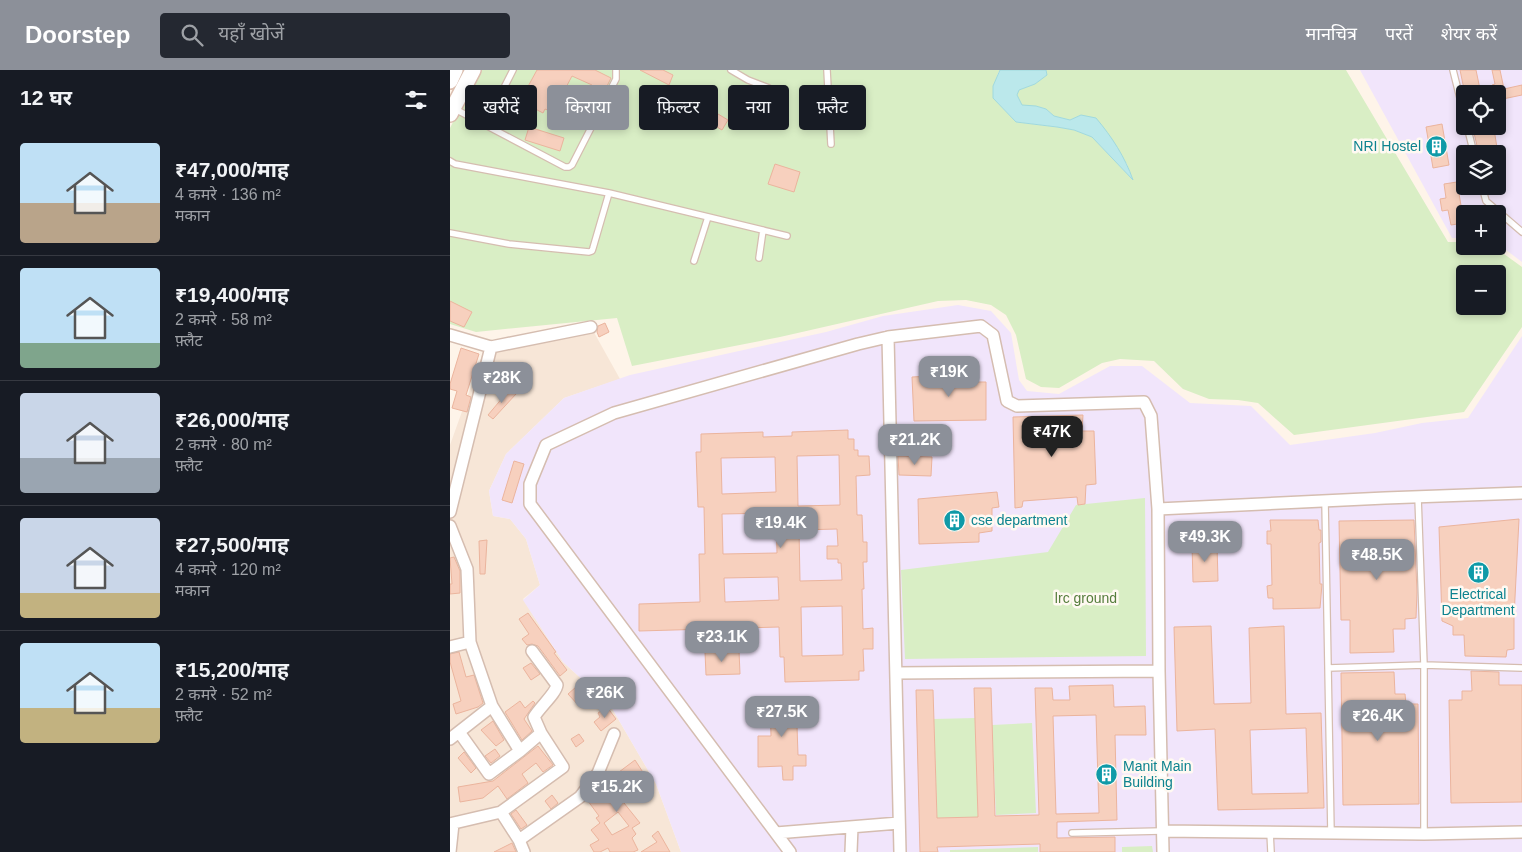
<!DOCTYPE html>
<html lang="hi">
<head>
<meta charset="utf-8">
<style>
  :root { --surface:#171b24; --page:#242831; --text:#f1f3f6; --muted:#9ea1a6; --line:#363941; --accent:#8c9099 }
  body { margin:0; font-family:Helvetica,"Noto Sans Devanagari",sans-serif; background:var(--page); color:var(--text); height:100vh; display:flex; flex-direction:column; font-size:19px; white-space:nowrap }
  * { box-sizing:border-box; margin:0 }
  p { font-size:16px; color:var(--muted) }
  .icon { flex:none; width:28px; height:28px; fill:none; stroke:currentColor; stroke-width:2; stroke-linecap:round; stroke-linejoin:round }
  .map { position:relative; flex:1; overflow:hidden }
  .sheet { display:flex; flex-direction:column; background:var(--surface); width:450px }
  .sheet>* { flex:none }
  .top-card { position:absolute; left:15px; top:15px; width:475px; height:45px; display:flex; gap:10px }
  .tools { position:absolute; left:1006px; top:15px; display:grid; gap:10px }
  .tools a { display:grid; place-items:center; width:50px; height:50px; border-radius:5px; background:var(--surface); box-shadow:0 2px 8px #0003; font-size:25px }
  .price { position:absolute; translate:-50% -42px; padding:0 11px; border-radius:10px; background:var(--accent); color:#fff; font-size:16px; line-height:32px; filter:drop-shadow(0 1px 2px #0008) }
  .price::after { content:''; position:absolute; left:50%; top:30px; width:15px; height:11px; margin-left:-8px; background:inherit; clip-path:polygon(0 0,100% 0,50% 100%) }
  .price.active { background:#222; color:#fff }
  ul { padding:0; list-style:none }
  li { display:flex; align-items:center; gap:15px; height:125px; padding:0 20px }
  li+li { border-top:1px solid var(--line) }
  li span { display:grid; place-items:center; flex:none; width:140px; height:100px; border-radius:5px; color:#555 }
  li>.icon { margin-inline-start:auto }
  span .icon { width:60px; height:60px; fill:#fffc; stroke-width:1 }
  li b { font-size:21px }
  h2 { display:flex; justify-content:space-between; align-items:center; height:60px; padding:0 20px; font-size:21px }
  .chip { padding:0 18px; border-radius:5px; background:var(--surface); box-shadow:0 2px 8px #0003; font-size:18px; line-height:45px }
  .chip.active { background:var(--accent); color:#fff }
  header { display:flex; align-items:center; gap:30px; box-sizing:border-box; height:70px; padding:0 25px; background:var(--accent); color:#fff }
  header strong { font-size:24px }
  nav { display:flex; gap:28px; margin-inline-start:auto; font-size:18px }
  .search { width:350px; height:45px; background:var(--page); display:flex; align-items:center; gap:12px; box-sizing:border-box; padding:0 18px; border-radius:5px; color:var(--muted); font-size:19px }
  main { display:flex; flex:1; min-height:0 }
  .map>svg:first-child { display:block }
  .residential { fill:#f7e6d7 }
  .education { fill:#f1e5fb; fill-rule:evenodd }
  .green { fill:#d9eec5; fill-rule:evenodd }
  .water { fill:#bbe8eb; stroke:#a0d9de }
  .building { fill:#f7d0be; stroke:#ebb49d; fill-rule:evenodd }
  .lines { fill:none; stroke-linecap:round; stroke-linejoin:round }
  .service-casing { stroke:#d5bdb0; stroke-width:8 }
  .minor-casing { stroke:#d5bdb0; stroke-width:14 }
  .secondary-casing { stroke:#dbbeaf; stroke-width:18 }
  .service { stroke:#fff; stroke-width:5.5 }
  .minor { stroke:#fff; stroke-width:11 }
  .secondary { stroke:#fff; stroke-width:15 }
  .labels { text-anchor:middle; stroke-width:5; stroke-linejoin:round; paint-order:stroke }
  .culture-label { font-size:14px; fill:#0d838f; stroke:#fff9f2; text-anchor:start }
  .park-label { font-size:14px; fill:#557d3c; stroke:#fff9f2 }
</style>
</head>
<body>
<header>
<strong>Doorstep</strong>
<div class="search"><svg class="icon" aria-label="search" viewBox="0 0 24 24"><circle cx="10" cy="10" r="6"/><path d="M15 15l6 6"/></svg>यहाँ खोजें</div>
<nav><a>मानचित्र</a><a>परतें</a><a>शेयर करें</a></nav>
</header>
<main>
<section class="sheet">
<h2>12 घर<svg class="icon" aria-label="filters" viewBox="0 0 24 24"><path d="M4 7h16M4 17h16"/><circle cx="9" cy="7" r="2"/><circle cx="15" cy="17" r="2"/></svg></h2>
<ul>
<li><span style="background:linear-gradient(#bfe0f5 60%,#b9a48a 0)"><svg class="icon" aria-label="home" viewBox="0 0 24 24"><path d="M3 11l9-7 9 7M6 9v11h12V9"/></svg></span><div><b>₹47,000/माह</b><p>4 कमरे · 136 m²</p><p>मकान</p></div></li>
<li><span style="background:linear-gradient(#bfe0f5 75%,#7fa58c 0)"><svg class="icon" aria-label="home" viewBox="0 0 24 24"><path d="M3 11l9-7 9 7M6 9v11h12V9"/></svg></span><div><b>₹19,400/माह</b><p>2 कमरे · 58 m²</p><p>फ़्लैट</p></div></li>
<li><span style="background:linear-gradient(#c9d6e8 65%,#9aa5b1 0)"><svg class="icon" aria-label="home" viewBox="0 0 24 24"><path d="M3 11l9-7 9 7M6 9v11h12V9"/></svg></span><div><b>₹26,000/माह</b><p>2 कमरे · 80 m²</p><p>फ़्लैट</p></div></li>
<li><span style="background:linear-gradient(#c9d6e8 75%,#c2b280 0)"><svg class="icon" aria-label="home" viewBox="0 0 24 24"><path d="M3 11l9-7 9 7M6 9v11h12V9"/></svg></span><div><b>₹27,500/माह</b><p>4 कमरे · 120 m²</p><p>मकान</p></div></li>
<li><span style="background:linear-gradient(#bfe0f5 65%,#c2b280 0)"><svg class="icon" aria-label="home" viewBox="0 0 24 24"><path d="M3 11l9-7 9 7M6 9v11h12V9"/></svg></span><div><b>₹15,200/माह</b><p>2 कमरे · 52 m²</p><p>फ़्लैट</p></div></li>
</ul>
</section>
<div class="map">
<svg width="1072" height="782" viewBox="0 0 1072 782">
  <rect width="100%" height="100%" fill="#fef4e9"/>
  <path class="residential" d="M 141,257 L 170,309 L 114,328 L 56,384 L 39,421 L 43,446 L 60,449 L 76,469 L 90,515 L 73,529 L 113,592 L 160,635 L 206,714 L 231,782 L 0,782 L 0,375 L 34,280 Z"/>
  <path class="education" d="M 910,0 L 1072,0 L 1072,192 L 1048,174 L 1048,144 L 1015,144 L 1015,168 L 1002,168 ZM 1015,24 L 1048,24 L 1048,56 L 1015,56 ZM 1015,84 L 1048,84 L 1048,116 L 1015,116 Z
    M 508,235 L 541,241 L 561,263 L 569,310 L 577,321 L 609,324 L 660,296 L 692,296 L 740,333 L 801,336 L 840,375 L 925,363 L 972,353 L 1018,348 L 1072,266 L 1072,782 L 231,782 L 206,714 L 160,635 L 113,592 L 73,530 L 90,515 L 76,469 L 60,449 L 43,446 L 39,421 L 56,384 L 114,328 L 180,305 L 376,262 L 433,246 Z"/>
  <path class="green" d="M 30,0 L 550,0 L 548,3 L 543,28 L 566,52 L 607,57 L 624,60 L 642,67 L 682,109 L 677,94 L 631,45 L 620,50 L 604,46 L 596,39 L 586,36 L 572,36 L 567,25 L 569,20 L 585,14 L 597,5 L 596,0 L 896,0 L 998,172 L 1015,172 L 1015,176 L 1043,176 L 1072,197 L 1072,257 L 1014,342 L 844,365 L 808,333 L 788,330 L 759,329 L 733,319 L 704,291 L 670,289 L 652,293 L 609,318 L 591,317 L 576,309 L 566,265 L 556,245 L 541,235 L 516,230 L 488,231 L 330,267 L 182,296 L 167,248 L 26,262 L 0,254 L 0,58 ZM 1015,204 L 1048,204 L 1048,236 L 1015,236 Z
    M 695,428 L 696,586 L 455,589 L 451,500 L 598,482 L 626,435 Z
    M 525,648 L 528,747 L 487,748 L 484,649 Z
    M 582,653 L 586,743 L 546,745 L 542,655 Z
    M 702,776 L 703,782 L 672,782 L 672,777 Z
    M 588,777 L 588,782 L 500,782 L 500,780 Z"/>
  <path class="water" d="M 550,0 L 596,0 L 597,5 L 585,14 L 569,20 L 567,25 L 572,35 L 586,36 L 596,39 L 604,46 L 620,50 L 631,45 L 646,48 C 662,67 675,87 683,110 L 642,67 L 624,60 L 607,57 L 566,52 L 543,28 L 543,16 Z"/>
  <path class="building" d="M 87,0 L 145,0 L 161,8 L 149,32 L 143,30 L 133,54 L 95,39 L 93,43 L 70,31 ZM 122,6 L 142,15 L 133,31 L 113,23 Z
    M 190,0 L 213,0 L 223,5 L 219,15 Z
    M 1010,0 L 1026,0 L 1031,24 L 1015,24 Z
    M 1042,0 L 1050,0 L 1054,19 L 1072,15 L 1072,25 L 1048,30 L 1048,24 L 1043,24 L 1042,15 L 1045,14 Z
    M 236,27 L 250,35 L 243,48 L 229,40 Z
    M 268,44 L 278,50 L 272,60 L 262,54 Z
    M 992,54 L 999,95 L 983,98 L 976,57 Z
    M 79,57 L 114,68 L 110,81 L 75,70 Z
    M 1044,59 L 1048,84 L 1029,84 L 1024,63 Z
    M 325,94 L 350,102 L 344,122 L 318,114 Z
    M 1007,112 L 1014,153 L 1001,155 L 998,140 L 992,141 L 990,129 L 996,128 L 994,114 Z
    M 0,231 L 22,242 L 14,257 L 0,251 Z
    M 155,253 L 159,262 L 149,267 L 147,262 L 148,256 Z
    M 11,278 L 29,284 L 16,325 L 21,327 L 17,342 L 2,338 L 7,321 L 0,319 L 0,314 Z
    M 523,304 L 523,312 L 536,312 L 536,350 L 464,351 L 462,307 Z
    M 59,320 L 66,324 L 43,349 L 38,345 Z
    M 633,345 L 632,361 L 644,361 L 646,414 L 636,415 L 635,434 L 628,435 L 627,427 L 573,431 L 572,437 L 565,438 L 563,347 Z
    M 398,360 L 398,369 L 404,369 L 404,380 L 408,380 L 408,386 L 419,386 L 420,405 L 406,406 L 407,445 L 412,445 L 413,472 L 417,472 L 417,492 L 413,492 L 414,519 L 412,519 L 413,559 L 423,558 L 423,579 L 413,579 L 414,601 L 409,601 L 409,610 L 335,612 L 334,587 L 330,587 L 329,557 L 189,561 L 189,534 L 250,532 L 249,484 L 255,484 L 254,437 L 248,437 L 246,382 L 251,382 L 251,364 L 313,362 L 313,367 L 342,366 L 342,362 ZM 389,385 L 390,435 L 348,436 L 347,386 ZM 325,387 L 326,422 L 272,424 L 271,388 ZM 326,443 L 327,483 L 273,484 L 272,444 ZM 387,459 L 388,476 L 377,476 L 377,489 L 388,489 L 388,493 L 391,493 L 392,510 L 350,511 L 349,460 ZM 328,507 L 329,530 L 275,532 L 274,508 ZM 392,536 L 393,585 L 352,586 L 351,537 Z
    M 448,386 L 482,387 L 481,406 L 449,405 Z
    M 64,391 L 74,394 L 62,433 L 52,430 Z
    M 547,422 L 549,437 L 542,438 L 542,461 L 529,463 L 529,472 L 469,474 L 468,429 Z
    M 1069,449 L 1064,547 L 1064,579 L 1057,580 L 1056,587 L 1015,586 L 1014,565 L 1003,565 L 1003,556 L 992,551 L 989,457 Z
    M 820,450 L 868,450 L 869,460 L 871,460 L 871,472 L 869,473 L 870,514 L 872,514 L 870,538 L 823,539 L 823,528 L 818,528 L 817,516 L 822,515 L 821,474 L 817,474 L 817,461 L 821,461 Z
    M 964,450 L 967,522 L 966,548 L 955,549 L 955,559 L 943,559 L 944,582 L 900,583 L 900,550 L 891,550 L 889,451 Z
    M 37,470 L 35,504 L 30,504 L 29,471 Z
    M 742,474 L 767,474 L 768,511 L 743,512 Z
    M 4,487 L 10,501 L 10,523 L 0,524 L 0,514 L 2,514 L 0,488 Z
    M 78,543 L 106,582 L 104,583 L 117,600 L 110,606 L 88,576 L 82,574 L 77,575 L 72,569 L 79,564 L 69,549 Z
    M 761,556 L 764,634 L 801,633 L 799,558 L 834,556 L 836,644 L 871,643 L 874,738 L 768,740 L 765,659 L 727,661 L 724,557 ZM 856,658 L 858,723 L 802,724 L 800,660 Z
    M 289,581 L 290,604 L 256,605 L 255,582 Z
    M 9,582 L 16,607 L 24,605 L 33,633 L 28,637 L 6,644 L 3,634 L 11,631 L 0,592 L 0,584 Z
    M 81,593 L 90,604 L 81,610 L 73,598 Z
    M 1021,601 L 1049,602 L 1049,615 L 1072,615 L 1072,732 L 1001,733 L 999,630 L 1012,630 L 1012,621 L 1022,621 Z
    M 944,602 L 945,624 L 955,624 L 956,634 L 968,634 L 969,734 L 893,735 L 891,603 Z
    M 663,615 L 664,637 L 695,636 L 696,665 L 665,665 L 667,750 L 607,752 L 607,768 L 665,767 L 665,782 L 590,782 L 590,774 L 487,777 L 488,782 L 470,782 L 466,620 L 483,620 L 487,748 L 528,747 L 524,618 L 541,618 L 545,746 L 589,745 L 585,618 L 602,618 L 603,630 L 620,630 L 619,616 ZM 646,645 L 649,743 L 606,744 L 603,646 Z
    M 126,617 L 138,632 L 130,637 L 118,624 Z
    M 320,627 L 346,627 L 348,685 L 356,685 L 356,696 L 343,696 L 343,710 L 333,710 L 332,696 L 308,697 L 308,666 L 321,666 Z
    M 70,631 L 75,638 L 83,631 L 85,633 L 74,649 L 82,661 L 72,670 L 55,642 Z
    M 157,637 L 166,649 L 151,661 L 144,652 L 150,647 L 148,643 Z
    M 43,651 L 54,670 L 46,676 L 31,660 Z
    M 129,664 L 134,671 L 126,677 L 121,669 Z
    M 88,676 L 103,695 L 93,702 L 86,693 L 72,704 L 78,713 L 57,729 L 48,716 L 33,728 L 10,732 L 8,717 L 43,711 Z
    M 45,679 L 50,686 L 41,693 L 35,686 Z
    M 14,682 L 26,698 L 21,703 L 8,688 Z
    M 185,690 L 196,707 L 181,717 L 186,723 L 174,733 L 190,753 L 182,758 L 186,764 L 182,768 L 188,780 L 183,782 L 160,782 L 158,778 L 150,782 L 144,782 L 140,775 L 149,770 L 141,760 L 150,753 L 146,748 L 149,746 L 138,731 L 168,708 L 165,705 ZM 168,742 L 179,756 L 162,765 L 154,753 Z
    M 102,725 L 108,733 L 101,739 L 95,731 Z
    M 66,740 L 77,755 L 71,759 L 61,744 Z
    M 208,761 L 220,782 L 191,782 L 207,772 L 202,766 Z
    M 62,773 L 66,782 L 44,782 Z"/>
  <g class="lines">
    <defs>
      <path id="service" d="M 281,0 L 298,10 L 319,18
        M 377,0 L 381,74
        M 1003,0 L 1015,48
        M 5,39 L 115,97 L 119,97 L 122,95 L 166,9 L 166,0
        M 35,55 L 63,0
        M 1017,56 L 1024,84
        M 0,91 L 5,94 L 159,123 L 337,166
        M 1032,116 L 1036,131 L 1072,162
        M 0,163 L 59,174 L 139,182 L 142,181 L 143,178 L 159,123
        M 309,188 L 313,160
        M 244,191 L 258,147
        M 968,427 L 974,595 L 974,764
        M 875,431 L 881,763
        M 878,598 L 974,595 L 1072,598
        M 820,762 L 821,782
        M 622,763 L 712,761"/>
      <path id="minor" d="M 0,265 L 41,277 L 141,257
        M 438,267 L 450,782
        M 708,439 L 935,428 L 1072,423
        M 0,442 L 41,277
        M 0,456 L 17,499 L 20,572 L 42,636 L 70,681
        M 0,577 L 20,572
        M 446,603 L 709,601
        M 9,662 L 39,704 L 70,681 L 91,663
        M 0,669 L 42,636
        M 51,742 L 69,770 L 74,782
        M 0,754 L 51,742 L 113,697 L 91,663 L 84,647 C 90,637 106,623 107,615 L 82,581
        M 712,761 L 974,764 L 1072,762
        M 326,763 L 449,753
        M 69,770 L 130,727 L 148,703 L 164,664
        M 0,782 L 3,754
        M 340,782 L 80,434 L 80,414 L 96,375 L 164,343 L 408,274 L 438,267 L 531,256 L 543,265 L 557,331 L 567,336 L 694,332 L 701,346 L 708,439 L 709,601 L 713,782
        M 401,782 L 402,757"/>
      <path id="secondary" d="M 0,11 L 5,0
        M 0,44 L 23,0"/>
    </defs>
    <use href="#service" class="service-casing"/>
    <use href="#minor" class="minor-casing"/>
    <use href="#secondary" class="secondary-casing"/>
    <use href="#service" class="service"/>
    <use href="#minor" class="minor"/>
    <use href="#secondary" class="secondary"/>
  </g>
  <defs>
    <symbol id="building-disc" viewBox="-11 -11 22 22"><circle r="9.5" fill="#0f9aa8" stroke="#fff9f2"/><path d="M-4-6H4V6H1V3H-1V6H-4ZM-2.5-4.3h1.7v1.8h-1.7ZM.8-4.3h1.7v1.8H.8ZM-2.5-1h1.7V.8h-1.7ZM.8-1h1.7V.8H.8Z" fill="#fff"/></symbol>
  </defs>
  <g fill-rule="evenodd">
    <use href="#building-disc" x="974" y="64" width="25" height="25"/>
    <use href="#building-disc" x="492" y="438" width="25" height="25"/>
    <use href="#building-disc" x="1016" y="490" width="25" height="25"/>
    <use href="#building-disc" x="644" y="692" width="25" height="25"/>
  </g>
  <g class="labels">
    <g class="culture-label">
      <text x="971" y="81" text-anchor="end">NRI Hostel</text>
      <text x="521" y="455">cse department</text>
      <text x="1028" y="529" text-anchor="middle">Electrical<tspan x="1028" dy="16">Department</tspan></text>
      <text x="673" y="701">Manit Main<tspan x="673" dy="16">Building</tspan></text>
    </g>
    <g class="park-label">
      <text x="636" y="533">lrc ground</text>
    </g>
  </g>
</svg>
<div class="tools">
<a><svg class="icon" aria-label="locate" viewBox="0 0 24 24"><circle cx="12" cy="12" r="6"/><path d="M12 2v4M12 18v4M2 12h4M18 12h4"/></svg></a>
<a><svg class="icon" aria-label="layers" viewBox="0 0 24 24"><path d="M12 4l9 5-9 5-9-5zM3 14l9 5 9-5"/></svg></a>
<a>+</a>
<a>−</a>
</div>
<b class="price" style="left:499px;top:328px">₹19K</b>
<b class="price" style="left:52px;top:334px">₹28K</b>
<b class="price active" style="left:602px;top:388px">₹47K</b>
<b class="price" style="left:465px;top:396px">₹21.2K</b>
<b class="price" style="left:331px;top:479px">₹19.4K</b>
<b class="price" style="left:755px;top:493px">₹49.3K</b>
<b class="price" style="left:927px;top:511px">₹48.5K</b>
<b class="price" style="left:272px;top:593px">₹23.1K</b>
<b class="price" style="left:155px;top:649px">₹26K</b>
<b class="price" style="left:332px;top:668px">₹27.5K</b>
<b class="price" style="left:928px;top:672px">₹26.4K</b>
<b class="price" style="left:167px;top:743px">₹15.2K</b>
<div class="top-card">
<a class="chip">खरीदें</a>
<a class="chip active">किराया</a>
<a class="chip">फ़िल्टर</a>
<a class="chip">नया</a>
<a class="chip">फ़्लैट</a>
</div>
</div>
</main>
</body>
</html>
